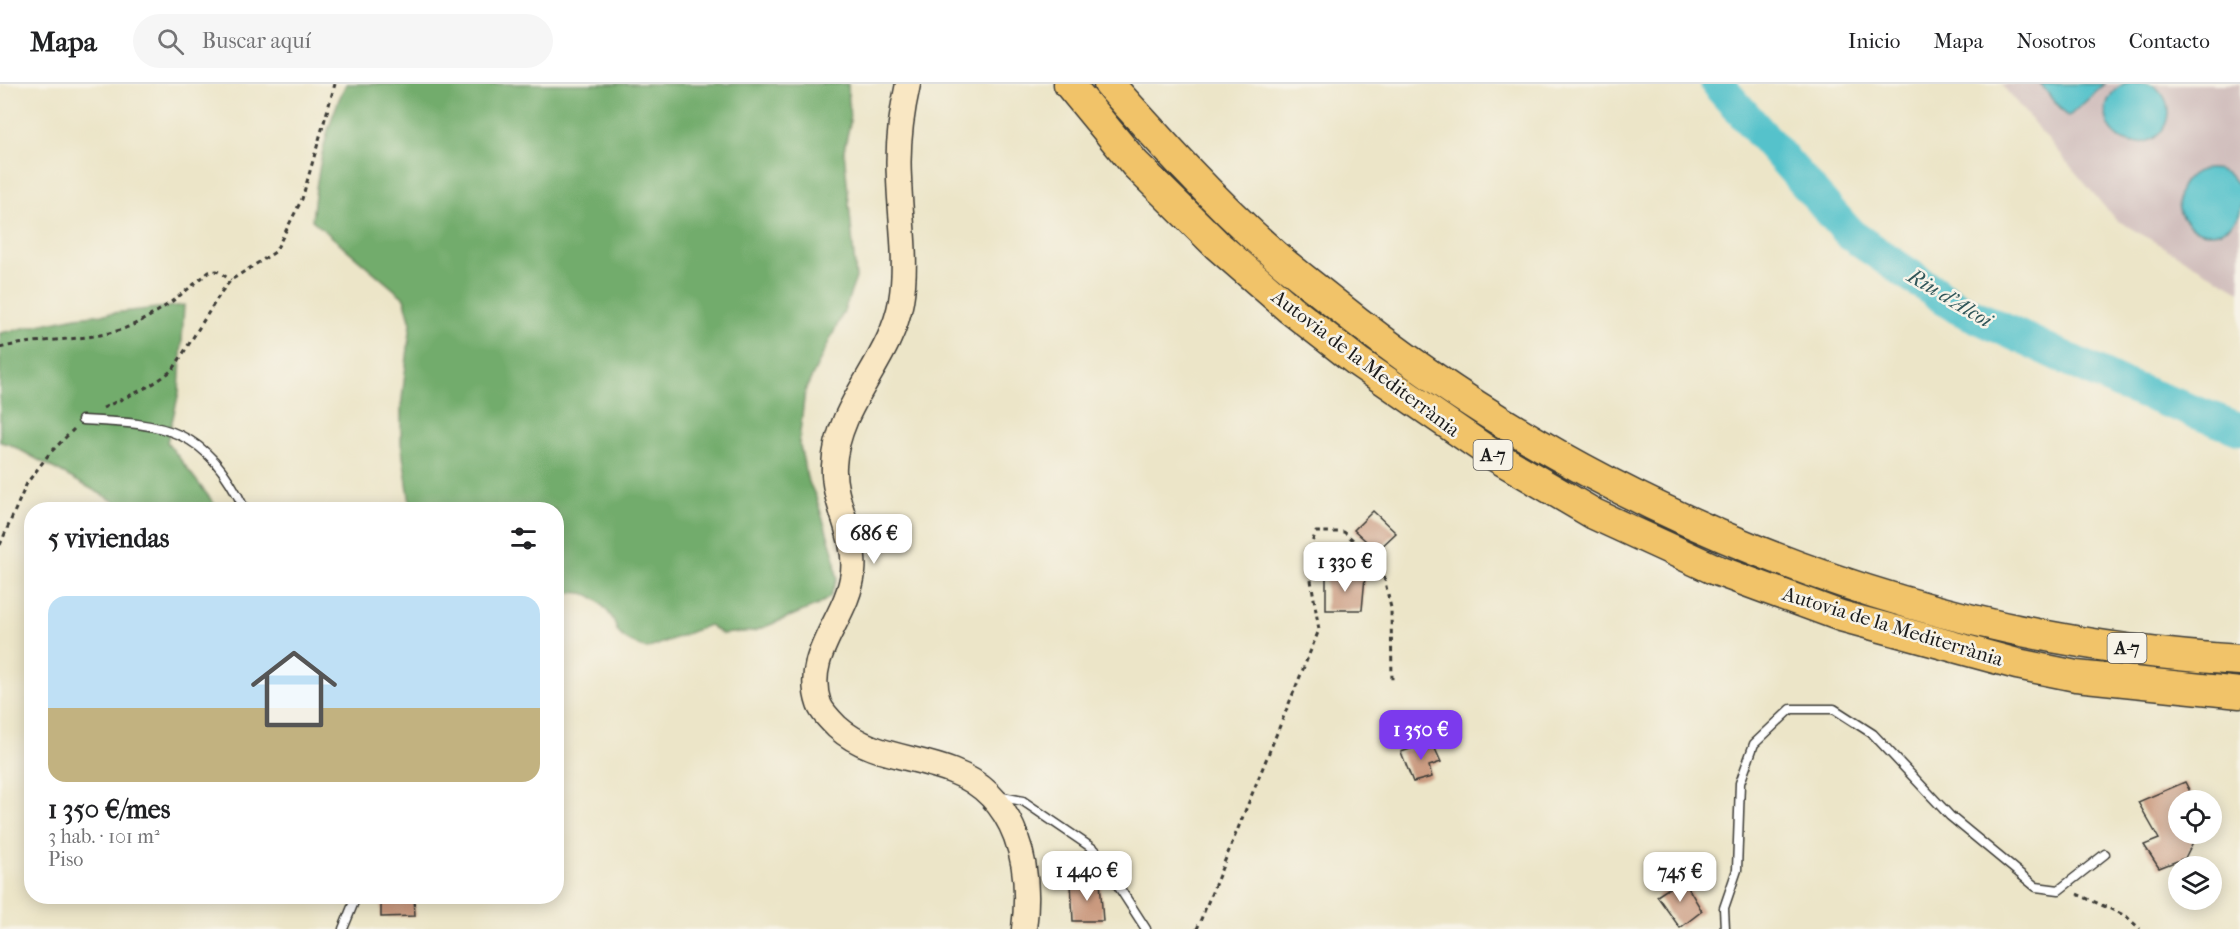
<!DOCTYPE html>
<html lang="es">
<head>
<meta charset="utf-8">
<style>
  :root { --surface:#fff; --page:#f6f6f6; --text:#202124; --muted:#757577; --line:#e0e0e0; --accent:#7c3aed }
  body { margin:0; font-family:"IM FELL French Canon",serif; background:var(--page); color:var(--text); height:100vh; display:flex; flex-direction:column; font-size:22px; white-space:nowrap }
  * { box-sizing:border-box; margin:0 }
  p { font-size:20px; color:var(--muted) }
  .icon { flex:none; width:33px; height:33px; fill:none; stroke:currentColor; stroke-width:2; stroke-linecap:round; stroke-linejoin:round }
  .map { position:relative; flex:1; overflow:hidden }
  .panel { position:absolute; left:24px; top:418px; width:540px; height:402px; display:flex; flex-direction:column; background:var(--surface); border-radius:24px; box-shadow:0 3px 15px #0003 }
  .panel>* { flex:none }
  .controls { position:absolute; left:2168px; top:706px; display:grid; gap:12px }
  .controls a { display:grid; place-items:center; width:54px; height:54px; border-radius:50%; background:var(--surface); box-shadow:0 3px 15px #0003; font-size:30px }
  .price { position:absolute; translate:-50% -51px; padding:0 14px; border-radius:12px; background:#fff; color:#222; font-size:20px; line-height:39px; filter:drop-shadow(0 2px 3px #0008) }
  .price::after { content:''; position:absolute; left:50%; top:36px; width:18px; height:14px; margin-left:-9px; background:inherit; clip-path:polygon(0 0,100% 0,50% 100%) }
  .price.current { background:var(--accent); color:#fff }
  ul { padding:0; list-style:none }
  li { display:grid; align-content:center; gap:12px; height:318px; padding:0 24px }
  li+li { border-top:2px solid var(--line) }
  li span { display:grid; place-items:center; height:186px; border-radius:18px; color:#555 }
  li>.icon { margin-inline-start:auto }
  span .icon { width:108px; height:108px; fill:#fffc; stroke-width:1 }
  li b { font-size:26px }
  h2 { display:flex; justify-content:space-between; align-items:center; height:72px; padding:0 24px; font-size:26px }
  header { display:flex; align-items:center; gap:36px; box-sizing:border-box; height:84px; padding:0 30px; background:var(--surface); border-bottom:2px solid var(--line) }
  header strong { font-size:28px }
  nav { display:flex; gap:33px; margin-inline-start:auto; font-size:21px }
  .search { width:420px; height:54px; background:var(--page); display:flex; align-items:center; gap:15px; box-sizing:border-box; padding:0 21px; border-radius:33px; color:var(--muted); font-size:22px }
  .map>svg:first-child { display:block }
  .industrial { fill:#d1bfbd }
  .forest { fill:#72ac6c; stroke:#476444; stroke-width:1.5 }
  .water { fill:#55c2cb; stroke:#386f74; stroke-width:1.5 }
  .lines { fill:none; stroke-linecap:round; stroke-linejoin:round }
  .river { stroke:#55c2cb; stroke-width:33 }
  .building { fill:#ca9a7f }
  .lane-casing { stroke:#3b3a36; stroke-width:11 }
  .secondary-casing { stroke:#3b3a36; stroke-width:27 }
  .highway-casing { stroke:#3b3a36; stroke-width:33 }
  .path { stroke:#3b3a36; stroke-width:3; stroke-dasharray:4.5 4.5; stroke-linecap:butt }
  .lane { stroke:#fff; stroke-width:8 }
  .secondary { stroke:#f9e7c3; stroke-width:24 }
  .highway { stroke:#f1c369; stroke-width:30 }
  .labels { text-anchor:middle; stroke-width:5; stroke-linejoin:round; paint-order:stroke }
  .shield { fill:#f7f3e8; stroke:#5e5c59; stroke-width:1.5 }
  .shield-label { font-size:18px; font-weight:bold; fill:#1c1c1c }
  .street-label { font-size:20px; fill:#1c1c1c; stroke:#f7f3e8 }
  .water-label { font-size:21px; font-style:italic; fill:#305659; stroke:#f7f3e8 }
</style>
</head>
<body>
<header>
<strong>Mapa</strong>
<div class="search"><svg class="icon" aria-label="search" viewBox="0 0 24 24"><circle cx="10" cy="10" r="6"/><path d="M15 15l6 6"/></svg>Buscar aquí</div>
<nav><a>Inicio</a><a>Mapa</a><a>Nosotros</a><a>Contacto</a></nav>
</header>
<div class="map">
<svg width="2240" height="845" viewBox="0 0 2240 845">
  <rect width="100%" height="100%" fill="#f7f3e8"/>
  <filter id="ink" filterUnits="userSpaceOnUse"><feTurbulence type="fractalNoise" baseFrequency=".0167" numOctaves="2"/><feDisplacementMap in="SourceGraphic" scale="12" xChannelSelector="R" yChannelSelector="G"/><feConvolveMatrix kernelMatrix="1 2 1 2 8 2 1 2 1" color-interpolation-filters="sRGB"/></filter>
  <filter id="wash" filterUnits="userSpaceOnUse"><feTurbulence type="fractalNoise" baseFrequency=".008" numOctaves="4" result="noise"/><feDisplacementMap in="SourceGraphic" scale="24" xChannelSelector="R" yChannelSelector="G"/><feGaussianBlur stdDeviation="1.35" result="paint"/><feColorMatrix in="noise" values="0 0 0 0 0 0 0 0 0 0 0 0 0 0 0 0 0 1.4 0 .05"/><feComposite in="paint" operator="in"/></filter>
  <g filter="url(#wash)">
    <rect width="100%" height="100%" fill="#ece5c8"/>
    <path class="industrial" d="M 2001,0 L 2240,0 L 2240,207 L 2115,135 Z"/>
    <path class="forest" d="M 346,0 L 848,0 L 850,39 L 844,66 L 856,194 L 844,227 L 805,307 L 799,357 L 807,394 L 816,413 L 834,471 L 837,495 L 830,513 L 818,521 L 755,547 L 722,550 L 709,541 L 647,565 C 637,561 625,557 618,548 C 616,544 615,539 613,535 C 596,511 585,503 557,512 L 556,426 L 411,426 L 401,359 L 401,323 L 411,239 L 404,214 L 312,136 C 317,89 325,42 346,0 Z
      M 184,221 L 179,309 L 167,358 L 219,426 L 130,426 L 11,361 L 0,358 L 0,249 L 76,233 Z"/>
    <path class="water" d="M2106 28a31 31 0 1 1 62 0a31 31 0 1 1-62 0Z
      M 2040,0 L 2105,0 L 2068,33 Z
      M2178 117a32 32 0 1 1 64 0a32 32 0 1 1-64 0Z"/>
    <g class="lines">
      <path class="river" d="M 1717,0 L 1851,151 L 1958,224 L 2121,300 L 2240,345"/>
    </g>
    <g id="blocks">
      <path class="building" d="M 1373,427 L 1396,449 L 1377,467 L 1354,446 Z
        M 1326,492 L 1365,493 L 1362,526 L 1326,526 Z
        M 1432,658 L 1441,678 L 1429,682 L 1432,693 L 1413,698 L 1401,668 Z
        M 2185,698 L 2195,717 L 2178,717 L 2178,750 L 2197,750 L 2185,774 L 2159,784 L 2144,761 L 2159,755 L 2138,718 Z
        M 1683,795 L 1702,827 L 1680,844 L 1657,812 Z
        M 1100,797 L 1103,837 L 1073,837 L 1071,799 Z
        M 381,813 L 414,813 L 415,832 L 381,833 Z"/>
    </g>
  </g>
  <g filter="url(#ink)">
    <use href="#blocks" fill-opacity="0" stroke="#3b3a36" stroke-width="1.5"/>
    <g class="lines">
      <defs>
        <path id="lane" d="M 82,336 C 167,340 205,343 245,426
          M 997,712 L 1023,717 L 1095,766 L 1146,845
          M 343,845 L 356,813
          M 1725,845 L 1724,824 L 1737,786 L 1740,699 L 1754,660 L 1791,625 L 1834,625 L 1873,650 L 1950,732 L 2036,803 L 2059,806 L 2105,770"/>
        <path id="secondary" d="M 908,0 C 901,31 897,62 899,94 C 900,135 908,176 901,217 C 891,277 837,320 834,382 C 832,418 857,452 853,488 C 848,535 802,570 819,620 C 822,628 830,636 837,643 C 869,672 914,672 952,687 C 1018,712 1032,783 1024,845"/>
        <path id="highway" d="M 1069,0 L 1135,80 L 1217,161 L 1290,225 L 1358,278 L 1490,369 L 1594,430 L 1716,486 L 1841,532 L 2017,580 L 2076,592 L 2240,609
          M 1109,0 C 1160,57 1211,114 1268,165 C 1288,184 1312,201 1334,219 C 1590,425 1911,557 2240,576"/>
      </defs>
      <use href="#lane" class="lane-casing"/>
      <use href="#secondary" class="secondary-casing"/>
      <use href="#highway" class="highway-casing"/>
      <path class="path" d="M 0,264 C 44,252 96,260 137,239 C 162,227 187,206 209,188 L 217,187 L 231,196
        M 103,324 C 129,311 154,303 174,284 L 222,207 L 231,196 L 275,168 L 302,115 L 335,0
        M 0,461 L 27,399 L 49,370 L 74,345
        M 2077,810 L 2126,832 L 2140,845
        M 1197,845 L 1319,546 L 1307,471 L 1316,448 L 1344,448 L 1381,481 L 1391,524 L 1392,597"/>
      <use href="#lane" class="lane"/>
      <use href="#secondary" class="secondary"/>
      <use href="#highway" class="highway"/>
    </g>
  </g>
  <g class="labels">
    <g class="shield">
      <rect x="1473.5" y="356" width="39" height="30" rx="4.5"/>
      <rect x="2107.5" y="549" width="39" height="30" rx="4.5"/>
    </g>
    <g class="shield-label">
      <text x="1493" y="377">A-7</text>
      <text x="2127" y="570">A-7</text>
    </g>
    <g class="street-label">
      <text transform="translate(1366 279) rotate(37)" y="7">Autovia de la Mediterrània</text>
      <text transform="translate(1893 542) rotate(17)" y="7">Autovia de la Mediterrània</text>
    </g>
    <g class="water-label">
      <text transform="translate(1950 214) rotate(31)" y="7">Riu d'Alcoi</text>
    </g>
  </g>
</svg>
<div class="controls">
<a><svg class="icon" aria-label="locate" viewBox="0 0 24 24"><circle cx="12" cy="12" r="6"/><path d="M12 2v4M12 18v4M2 12h4M18 12h4"/></svg></a>
<a><svg class="icon" aria-label="layers" viewBox="0 0 24 24"><path d="M12 4l9 5-9 5-9-5zM3 14l9 5 9-5"/></svg></a>
</div>
<b class="price" style="left:874px;top:481px">686 €</b>
<b class="price" style="left:1345px;top:509px">1 330 €</b>
<b class="price current" style="left:1421px;top:677px">1 350 €</b>
<b class="price" style="left:1087px;top:818px">1 440 €</b>
<b class="price" style="left:1680px;top:819px">745 €</b>
<section class="panel">
<h2>5 viviendas<svg class="icon" aria-label="filters" viewBox="0 0 24 24"><path d="M4 7h16M4 17h16"/><circle cx="9" cy="7" r="2"/><circle cx="15" cy="17" r="2"/></svg></h2>
<ul>
<li><span style="background:linear-gradient(#bfe0f5 60%,#c2b280 0)"><svg class="icon" aria-label="home" viewBox="0 0 24 24"><path d="M3 11l9-7 9 7M6 9v11h12V9"/></svg></span><div><b>1 350 €/mes</b><p>3 hab. · 101 m²</p><p>Piso</p></div></li>
</ul>
</section>
</div>
</body>
</html>
